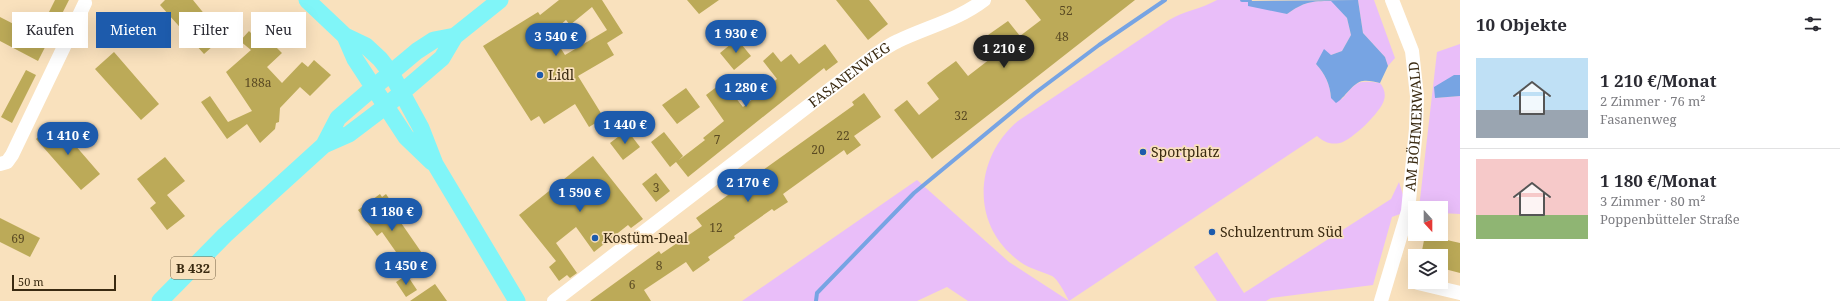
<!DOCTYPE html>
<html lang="de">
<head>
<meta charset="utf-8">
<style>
  :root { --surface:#fff; --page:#f7f7f7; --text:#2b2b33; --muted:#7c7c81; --line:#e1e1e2; --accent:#1d5bac }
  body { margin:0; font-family:"Noto Serif",serif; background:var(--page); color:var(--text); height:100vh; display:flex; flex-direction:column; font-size:15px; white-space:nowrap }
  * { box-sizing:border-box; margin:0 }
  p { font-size:13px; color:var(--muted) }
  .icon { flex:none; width:22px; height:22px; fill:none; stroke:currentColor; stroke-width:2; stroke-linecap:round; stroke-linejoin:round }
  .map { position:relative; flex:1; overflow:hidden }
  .side { display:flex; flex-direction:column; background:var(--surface); width:380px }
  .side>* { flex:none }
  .banner { position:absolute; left:12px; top:12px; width:380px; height:36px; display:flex; gap:8px }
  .needle { width:26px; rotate:159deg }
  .buttons { position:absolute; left:1408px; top:201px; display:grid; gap:8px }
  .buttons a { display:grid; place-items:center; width:40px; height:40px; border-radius:0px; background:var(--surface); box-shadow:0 4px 16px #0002; font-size:20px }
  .scale { position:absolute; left:12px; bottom:10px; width:104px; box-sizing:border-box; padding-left:4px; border:2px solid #3a2a11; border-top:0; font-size:11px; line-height:14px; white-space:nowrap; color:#3a2a11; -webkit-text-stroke:3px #f9e1bd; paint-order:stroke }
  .price { position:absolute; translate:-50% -34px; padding:0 9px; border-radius:14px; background:var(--accent); color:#fff; font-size:13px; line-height:26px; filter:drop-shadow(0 1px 2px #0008) }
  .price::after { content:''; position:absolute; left:50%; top:24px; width:12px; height:9px; margin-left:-6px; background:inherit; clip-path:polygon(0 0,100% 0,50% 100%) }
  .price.current { background:#222; color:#fff }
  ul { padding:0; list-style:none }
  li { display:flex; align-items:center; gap:12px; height:100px; padding:0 16px }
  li+li { border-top:1px solid var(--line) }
  li span { display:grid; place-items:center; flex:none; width:112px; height:80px; border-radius:0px; color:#555 }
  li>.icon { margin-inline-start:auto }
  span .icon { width:48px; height:48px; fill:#fffc; stroke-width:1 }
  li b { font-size:17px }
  h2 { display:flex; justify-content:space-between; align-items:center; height:48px; padding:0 16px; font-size:17px }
  .chip { padding:0 14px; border-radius:0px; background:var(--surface); box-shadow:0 4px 16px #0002; font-size:14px; line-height:36px }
  .chip.current { background:var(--accent); color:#fff }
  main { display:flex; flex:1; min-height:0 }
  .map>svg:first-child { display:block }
  .green { fill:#e9bef9 }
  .water { fill:#77a4e3 }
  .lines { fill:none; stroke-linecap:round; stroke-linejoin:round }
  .stream { stroke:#77a4e3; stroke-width:4 }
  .building { fill:#bcaa58; fill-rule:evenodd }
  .minor { stroke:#fff; stroke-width:14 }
  .major { stroke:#80f5f8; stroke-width:17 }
  .poi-dot { fill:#1d5bac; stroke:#f9e1bd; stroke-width:1.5 }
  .labels { text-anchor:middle; stroke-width:3.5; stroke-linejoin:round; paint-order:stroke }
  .number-label { font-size:12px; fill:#5a4a23 }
  .shield { fill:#f9e1bd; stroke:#736145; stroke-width:1 }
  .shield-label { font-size:13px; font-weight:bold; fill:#3a2a11 }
  .poi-label { font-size:14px; fill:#3a2a11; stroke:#f9e1bd; text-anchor:start }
  .street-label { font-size:14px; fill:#3a2a11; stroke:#f9e1bd }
</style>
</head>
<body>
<main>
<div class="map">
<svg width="1460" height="301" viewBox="0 0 1460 301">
  <rect width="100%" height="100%" fill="#f9e1bd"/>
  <path class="green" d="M 1217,0 L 1249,0 L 1287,14 C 1304,2 1311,1 1332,1 L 1347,18 L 1351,35 L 1342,51 L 1331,55 L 1316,64 C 1325,74 1330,84 1331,98 L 1342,99 C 1357,82 1356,80 1380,83 C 1384,88 1386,94 1384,100 C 1381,112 1352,140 1340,143 C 1330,145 1324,142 1317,136 L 1069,301 C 1066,295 1058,279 1052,276 C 1038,270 1026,268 1014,257 C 970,220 976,156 1018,121 L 1169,20 C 1184,11 1201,9 1217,0 Z
    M 1358,0 L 1374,0 L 1395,58 L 1388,66 L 1385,57 L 1363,33 Z
    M 1460,44 L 1460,75 L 1454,75 L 1435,98 L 1460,96 L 1460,214 L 1441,213 L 1441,208 L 1419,208 L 1437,52 Z
    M 917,180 L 1009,262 L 1069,301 L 968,301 L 947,287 L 917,301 L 742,301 Z
    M 1399,182 L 1408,211 L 1392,217 L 1373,285 L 1271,298 L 1266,301 L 1217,301 L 1194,267 L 1217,252 L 1244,293 L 1391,199 Z"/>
  <path class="water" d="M 1358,0 L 1363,33 L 1385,57 L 1388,66 L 1380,83 C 1375,82 1368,80 1363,81 C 1353,82 1345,98 1336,103 L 1331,98 C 1330,84 1325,74 1316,64 L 1324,49 L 1331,55 L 1342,51 L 1351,35 L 1347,18 L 1331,1 C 1311,1 1304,2 1287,14 L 1248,6 L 1248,1 Z
    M 1454,75 L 1460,75 L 1460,96 L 1435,98 L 1434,87 Z"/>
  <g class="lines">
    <path class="stream" d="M 1242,0 L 1250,0
      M 816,301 L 817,293 L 914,193 L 1035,93 L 1099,45 L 1165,0"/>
  </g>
  <path class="building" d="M 55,0 L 69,0 L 38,61 L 0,41 L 0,17 L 37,36 Z
    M 165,0 L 193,0 L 223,37 L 204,54 L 160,5 Z
    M 559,0 L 602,0 L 623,33 L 607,43 L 614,55 L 578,76 L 604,118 L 589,127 L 575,104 L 544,124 L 539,116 L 531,121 L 483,46 L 538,12 L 540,15 ZM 592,7 L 607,30 L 565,55 L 551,33 L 566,20 L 570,25 Z
    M 687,0 L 719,0 L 699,14 Z
    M 836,0 L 869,0 L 888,24 L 868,40 Z
    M 1025,0 L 1135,0 L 932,159 L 894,110 L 907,100 L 919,115 L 939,99 L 927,83 L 937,75 L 956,61 L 968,76 L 990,59 L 977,44 L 988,35 L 1008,21 L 1020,36 L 1041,20 Z
    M 249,31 L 255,37 L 257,34 L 267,44 L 270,41 L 282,53 L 267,67 L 282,83 L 302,62 L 308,67 L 314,60 L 331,75 L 310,96 L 300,87 L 280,108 L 279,122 L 276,123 L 275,129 L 260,143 L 247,124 L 227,139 L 201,102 L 210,96 L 228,122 L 252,111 L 226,72 L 251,50 L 240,41 Z
    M 737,39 L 751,56 L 734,70 L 720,53 Z
    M 825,44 L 838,62 L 826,71 L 824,68 L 688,177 L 676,162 L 670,167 L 651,142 L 664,132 L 683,156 L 679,160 L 705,140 L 703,138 L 724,121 L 706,95 L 723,82 L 743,107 L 777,79 L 763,61 L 773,52 L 781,62 L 791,54 L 799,64 Z
    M 114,52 L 159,104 L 141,120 L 95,69 Z
    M 26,70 L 36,75 L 12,123 L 1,117 Z
    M 686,88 L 700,107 L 677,124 L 662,105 Z
    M 864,93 L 881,117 L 854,136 L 861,145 L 847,155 L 844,150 L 783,194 L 788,202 L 774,211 L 772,209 L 734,236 L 735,238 L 708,257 L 710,260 L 693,272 L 686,262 L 644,290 L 651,301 L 590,301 L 659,251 L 661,254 L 702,226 L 696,218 L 854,105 L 852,102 Z
    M 55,122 L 100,174 L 81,190 L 36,139 Z
    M 627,130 L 640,147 L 623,160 L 610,143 Z
    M 593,156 L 643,219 L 631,228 L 628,225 L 594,252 L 576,227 L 556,243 L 577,273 L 570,278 L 567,275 L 559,281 L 549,267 L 556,261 L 519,215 Z
    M 165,157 L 185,181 L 167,195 L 185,216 L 167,230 L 150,208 L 156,203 L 137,179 Z
    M 656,173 L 670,191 L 656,202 L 642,184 Z
    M 380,194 L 382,197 L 386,194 L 400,215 L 397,217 L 424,256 L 398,275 L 386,258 L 396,252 L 382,232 L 377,236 L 358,210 Z
    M 0,218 L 40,238 L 30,257 L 0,242 Z
    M 1425,235 L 1460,243 L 1460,273 L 1441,268 L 1441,256 L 1421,256 Z
    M 407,275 L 417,290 L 406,297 L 396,282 Z
    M 435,284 L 447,301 L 410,301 Z"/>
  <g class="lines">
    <g class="minor">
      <path d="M 0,164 L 7,162 L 12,155 L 85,3"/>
      <path d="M 1418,283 L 1460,293"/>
      <path id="s1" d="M 554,301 L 872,57 C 881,51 889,45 898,41 C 927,27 958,20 984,0"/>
      <path id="s2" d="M 1381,301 L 1408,211 L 1416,129 L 1417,96 L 1412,51 L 1392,0"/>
    </g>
    <path class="major" d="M 307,0 L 345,36 L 366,46 L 380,59 L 391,73 L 421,128 L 435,164 L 517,301
      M 345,36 L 355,59 L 406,137 L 432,162
      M 324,145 L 338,118 L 374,87 L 417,51 L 434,40 L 455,36
      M 160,301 L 225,235 L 324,145 L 349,134 L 386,106 L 442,58 L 455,36 L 500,0"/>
  </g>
  <g class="poi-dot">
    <circle cx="540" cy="75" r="4"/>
    <circle cx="1143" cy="152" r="4"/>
    <circle cx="1212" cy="232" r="4"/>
    <circle cx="595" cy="238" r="4"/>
  </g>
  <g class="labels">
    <g class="number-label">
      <text x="1066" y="15">52</text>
      <text x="1062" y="41">48</text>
      <text x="258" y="87">188a</text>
      <text x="961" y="120">32</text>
      <text x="843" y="140">22</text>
      <text x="717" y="144">7</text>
      <text x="818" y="154">20</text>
      <text x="656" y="192">3</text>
      <text x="716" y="232">12</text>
      <text x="18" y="243">69</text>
      <text x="659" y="270">8</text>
      <text x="632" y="289">6</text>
    </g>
    <rect class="shield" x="171" y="257" width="44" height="22" rx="3"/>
    <g class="shield-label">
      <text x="193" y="273">B 432</text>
    </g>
    <g class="poi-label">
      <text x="548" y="80">Lidl</text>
      <text x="1151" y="157">Sportplatz</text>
      <text x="1220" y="237">Schulzentrum Süd</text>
      <text x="603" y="243">Kostüm-Deal</text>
    </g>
    <g class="street-label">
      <text dy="5" stroke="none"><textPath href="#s1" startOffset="372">FASANENWEG</textPath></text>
      <text dy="5" stroke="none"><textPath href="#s2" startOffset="179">AM BÖHMERWALD</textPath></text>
    </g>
  </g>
</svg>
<div class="buttons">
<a><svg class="needle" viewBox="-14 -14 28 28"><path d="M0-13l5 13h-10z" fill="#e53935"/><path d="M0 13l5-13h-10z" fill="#7c7c81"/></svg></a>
<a><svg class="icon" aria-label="layers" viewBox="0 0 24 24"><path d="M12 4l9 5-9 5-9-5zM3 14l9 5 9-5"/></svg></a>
</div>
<div class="scale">50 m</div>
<b class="price" style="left:736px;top:54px">1 930 €</b>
<b class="price" style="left:556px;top:57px">3 540 €</b>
<b class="price current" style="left:1004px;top:69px">1 210 €</b>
<b class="price" style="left:746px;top:108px">1 280 €</b>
<b class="price" style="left:625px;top:145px">1 440 €</b>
<b class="price" style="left:68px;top:156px">1 410 €</b>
<b class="price" style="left:748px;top:203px">2 170 €</b>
<b class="price" style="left:580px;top:213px">1 590 €</b>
<b class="price" style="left:392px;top:232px">1 180 €</b>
<b class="price" style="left:406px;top:286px">1 450 €</b>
<div class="banner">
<a class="chip">Kaufen</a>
<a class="chip current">Mieten</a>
<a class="chip">Filter</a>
<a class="chip">Neu</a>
</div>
</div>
<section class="side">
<h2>10 Objekte<svg class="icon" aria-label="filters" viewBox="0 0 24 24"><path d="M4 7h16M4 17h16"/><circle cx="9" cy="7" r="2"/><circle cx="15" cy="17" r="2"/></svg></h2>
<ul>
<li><span style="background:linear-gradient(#bfe0f5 65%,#9aa5b1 0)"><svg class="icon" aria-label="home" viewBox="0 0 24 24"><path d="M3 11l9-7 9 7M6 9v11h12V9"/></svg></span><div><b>1 210 €/Monat</b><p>2 Zimmer · 76 m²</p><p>Fasanenweg</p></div></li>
<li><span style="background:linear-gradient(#f6c9c9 70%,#8fb573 0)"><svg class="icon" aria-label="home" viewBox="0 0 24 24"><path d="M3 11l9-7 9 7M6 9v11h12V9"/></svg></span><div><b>1 180 €/Monat</b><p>3 Zimmer · 80 m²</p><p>Poppenbütteler Straße</p></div></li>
</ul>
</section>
</main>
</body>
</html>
